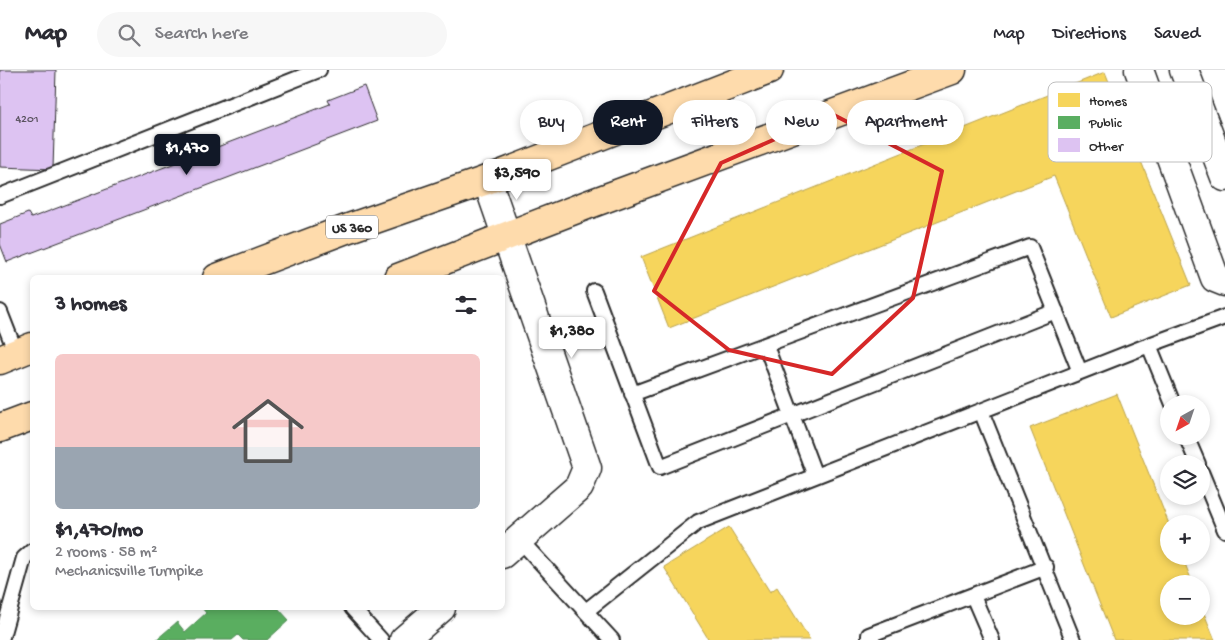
<!DOCTYPE html>
<html lang="en">
<head>
<meta charset="utf-8">
<style>
  :root { --surface:#fff; --page:#f7f7f7; --text:#2b2b33; --muted:#7c7c81; --line:#e1e1e2; --accent:#111827 }
  body { margin:0; font-family:"Gochi Hand",sans-serif; background:var(--page); color:var(--text); height:100vh; display:flex; flex-direction:column; font-size:19px; white-space:nowrap }
  * { box-sizing:border-box; margin:0 }
  p { font-size:16px; color:var(--muted) }
  .icon { flex:none; width:28px; height:28px; fill:none; stroke:currentColor; stroke-width:2; stroke-linecap:round; stroke-linejoin:round }
  .map { position:relative; flex:1; overflow:hidden }
  .drawer { position:absolute; left:30px; top:205px; width:475px; height:335px; display:flex; flex-direction:column; background:var(--surface); border-radius:8px; box-shadow:0 2px 8px #0003 }
  .drawer>* { flex:none }
  .banner { position:absolute; left:520px; top:30px; width:475px; height:45px; display:flex; gap:10px }
  .needle { width:32px; rotate:220deg }
  .buttons { position:absolute; left:1160px; top:325px; display:grid; gap:10px }
  .buttons a { display:grid; place-items:center; width:50px; height:50px; border-radius:50%; background:var(--surface); box-shadow:0 2px 8px #0003; font-size:25px }
  .price { position:absolute; translate:-50% -42px; padding:0 11px; border-radius:5px; background:#fff; color:#222; font-size:16px; line-height:32px; filter:drop-shadow(0 1px 2px #0008) }
  .price::after { content:''; position:absolute; left:50%; top:30px; width:15px; height:11px; margin-left:-8px; background:inherit; clip-path:polygon(0 0,100% 0,50% 100%) }
  .price.on { background:var(--accent); color:#fff }
  ul { padding:0; list-style:none }
  li { display:grid; align-content:center; gap:10px; height:265px; padding:0 25px }
  li+li { border-top:1px solid var(--line) }
  li span { display:grid; place-items:center; height:155px; border-radius:8px; color:#555 }
  li>.icon { margin-inline-start:auto }
  span .icon { width:90px; height:90px; fill:#fffc; stroke-width:1 }
  li b { font-size:21px }
  h2 { display:flex; justify-content:space-between; align-items:center; height:60px; padding:0 25px; font-size:21px }
  .tag { padding:0 18px; border-radius:22px; background:var(--surface); box-shadow:0 2px 8px #0003; font-size:18px; line-height:45px }
  .tag.on { background:var(--accent); color:#fff }
  header { display:flex; align-items:center; gap:30px; box-sizing:border-box; height:70px; padding:0 25px; background:var(--surface); border-bottom:1px solid var(--line) }
  header strong { font-size:24px }
  nav { display:flex; gap:28px; margin-inline-start:auto; font-size:18px }
  .search { width:350px; height:45px; background:var(--page); display:flex; align-items:center; gap:12px; box-sizing:border-box; padding:0 18px; border-radius:28px; color:var(--muted); font-size:19px }
  .map>svg:first-child { display:block }
  .homes { fill:#f6d55c; stroke:#b9a24d }
  .public { fill:#5aae61; stroke:#4c8751 }
  .building { fill:#ddc3f2; stroke:#2b2b2b }
  .lines { fill:none; stroke-linecap:round; stroke-linejoin:round }
  .lane-casing { stroke:#2b2b2b; stroke-width:18 }
  .street-casing { stroke:#2b2b2b; stroke-width:31 }
  .highway-casing { stroke:#2b2b2b; stroke-width:31 }
  .lane { stroke:#fff; stroke-width:14 }
  .street { stroke:#fff; stroke-width:28 }
  .highway { stroke:#fedbac; stroke-width:28 }
  .marked { fill:none; stroke:#d62828; stroke-width:4; stroke-linejoin:round }
  .labels { text-anchor:middle; stroke-width:5; stroke-linejoin:round; paint-order:stroke }
  .number-label { font-size:12px; fill:#58515d }
  .shield { fill:#fff; stroke:#6b6b6b; stroke-width:1 }
  .shield-label { font-size:14px; font-weight:bold; fill:#2b2b2b }
  .key { fill:#fff; stroke:#bfbfbf; stroke-width:1 }
  .key-label { font-size:14px; fill:#2b2b2b }
</style>
</head>
<body>
<header>
<strong>Map</strong>
<div class="search"><svg class="icon" aria-label="search" viewBox="0 0 24 24"><circle cx="10" cy="10" r="6"/><path d="M15 15l6 6"/></svg>Search here</div>
<nav><a>Map</a><a>Directions</a><a>Saved</a></nav>
</header>
<div class="map">
<svg width="1225" height="570" viewBox="0 0 1225 570">
  <rect width="100%" height="100%" fill="#fff"/>
  <filter id="ink" filterUnits="userSpaceOnUse"><feTurbulence type="fractalNoise" baseFrequency=".02" numOctaves="2"/><feDisplacementMap in="SourceGraphic" scale="10" xChannelSelector="R" yChannelSelector="G"/><feConvolveMatrix kernelMatrix="1 2 1 2 8 2 1 2 1" color-interpolation-filters="sRGB"/></filter>
  <g filter="url(#ink)">
    <path class="homes" d="M 1105,2 L 1191,215 L 1111,247 L 1054,106 L 669,258 L 641,187 Z
      M 1117,324 L 1169,454 L 1169,486 L 1182,486 L 1193,514 L 1169,514 L 1169,546 L 1201,546 L 1201,536 L 1215,570 L 1114,570 L 1030,358 Z
      M 729,457 L 770,522 L 777,517 L 810,570 L 709,570 L 664,497 Z"/>
    <path class="public" d="M 202,538 L 278,538 L 289,550 L 267,570 L 243,570 L 238,565 L 232,570 L 156,570 L 177,552 L 185,562 L 206,543 Z"/>
    <path class="building" d="M 0,0 L 56,0 L 53,99 L 0,97 Z
      M 364,16 L 377,51 L 7,192 L 0,174 L 0,154 L 28,143 L 31,148 L 330,34 L 328,30 Z"/>
    <g class="lines">
      <defs>
        <path id="lane" d="M 0,126 L 319,0
          M 594,221 L 660,397 L 1056,241
          M 0,242 L 16,283
          M 766,276 L 815,406
          M 632,324 L 1030,177 L 1080,302
          M 1173,334 L 1149,275 L 1225,247
          M 981,341 L 1073,570
          M 1186,366 L 1198,394
          M 1201,402 L 1225,460
          M 519,469 L 612,570
          M 973,526 L 992,570
          M 352,538 L 381,570
          M 586,541 L 698,452 L 1149,275
          M 1,570 L 24,488 L 32,481
          M 869,570 L 869,565 L 1046,497"/>
        <path id="street" d="M 1139,0 L 1215,208 L 1225,212
          M 1184,0 L 1225,107
          M 487,110 L 587,398 L 579,417 L 502,484
          M 404,570 L 441,538"/>
        <path id="highway" d="M 217,208 L 349,158 L 487,110 L 769,0
          M 398,208 L 587,135 L 952,0
          M 0,290 L 32,277
          M 0,358 L 32,346"/>
      </defs>
      <use href="#lane" class="lane-casing"/>
      <use href="#street" class="street-casing"/>
      <use href="#highway" class="highway-casing"/>
      <use href="#lane" class="lane"/>
      <use href="#street" class="street"/>
      <use href="#highway" class="highway"/>
    </g>
  </g>
  <path class="marked" d="M 832,44 L 942,101 L 913,228 L 832,304 L 729,280 L 654,221 L 721,93 Z"/>
  <g class="labels">
    <g class="number-label">
      <text x="27" y="52">4201</text>
    </g>
    <rect class="shield" x="326" y="145.5" width="52" height="23" rx="4"/>
    <g class="shield-label">
      <text x="352" y="162">US 360</text>
    </g>
  </g>
  <rect x="1048" y="12" width="164" height="80" rx="8" class="key"/>
  <rect x="1058" y="23" width="22" height="14" fill="#f6d55c"/>
  <rect x="1058" y="46" width="22" height="13" fill="#5aae61"/>
  <rect x="1058" y="68" width="22" height="14" fill="#ddc3f2"/>
  <g class="key-label">
    <text x="1089" y="35">Homes</text>
    <text x="1089" y="57">Public</text>
    <text x="1089" y="80">Other</text>
  </g>
</svg>
<div class="buttons">
<a><svg class="needle" viewBox="-14 -14 28 28"><path d="M0-13l5 13h-10z" fill="#e53935"/><path d="M0 13l5-13h-10z" fill="#7c7c81"/></svg></a>
<a><svg class="icon" aria-label="layers" viewBox="0 0 24 24"><path d="M12 4l9 5-9 5-9-5zM3 14l9 5 9-5"/></svg></a>
<a>+</a>
<a>−</a>
</div>
<b class="price on" style="left:187px;top:106px">$1,470</b>
<b class="price" style="left:517px;top:131px">$3,590</b>
<b class="price" style="left:572px;top:289px">$1,380</b>
<div class="banner">
<a class="tag">Buy</a>
<a class="tag on">Rent</a>
<a class="tag">Filters</a>
<a class="tag">New</a>
<a class="tag">Apartment</a>
</div>
<section class="drawer">
<h2>3 homes<svg class="icon" aria-label="filters" viewBox="0 0 24 24"><path d="M4 7h16M4 17h16"/><circle cx="9" cy="7" r="2"/><circle cx="15" cy="17" r="2"/></svg></h2>
<ul>
<li><span style="background:linear-gradient(#f6c9c9 60%,#9aa5b1 0)"><svg class="icon" aria-label="home" viewBox="0 0 24 24"><path d="M3 11l9-7 9 7M6 9v11h12V9"/></svg></span><div><b>$1,470/mo</b><p>2 rooms · 58 m²</p><p>Mechanicsville Turnpike</p></div></li>
</ul>
</section>
</div>
</body>
</html>
